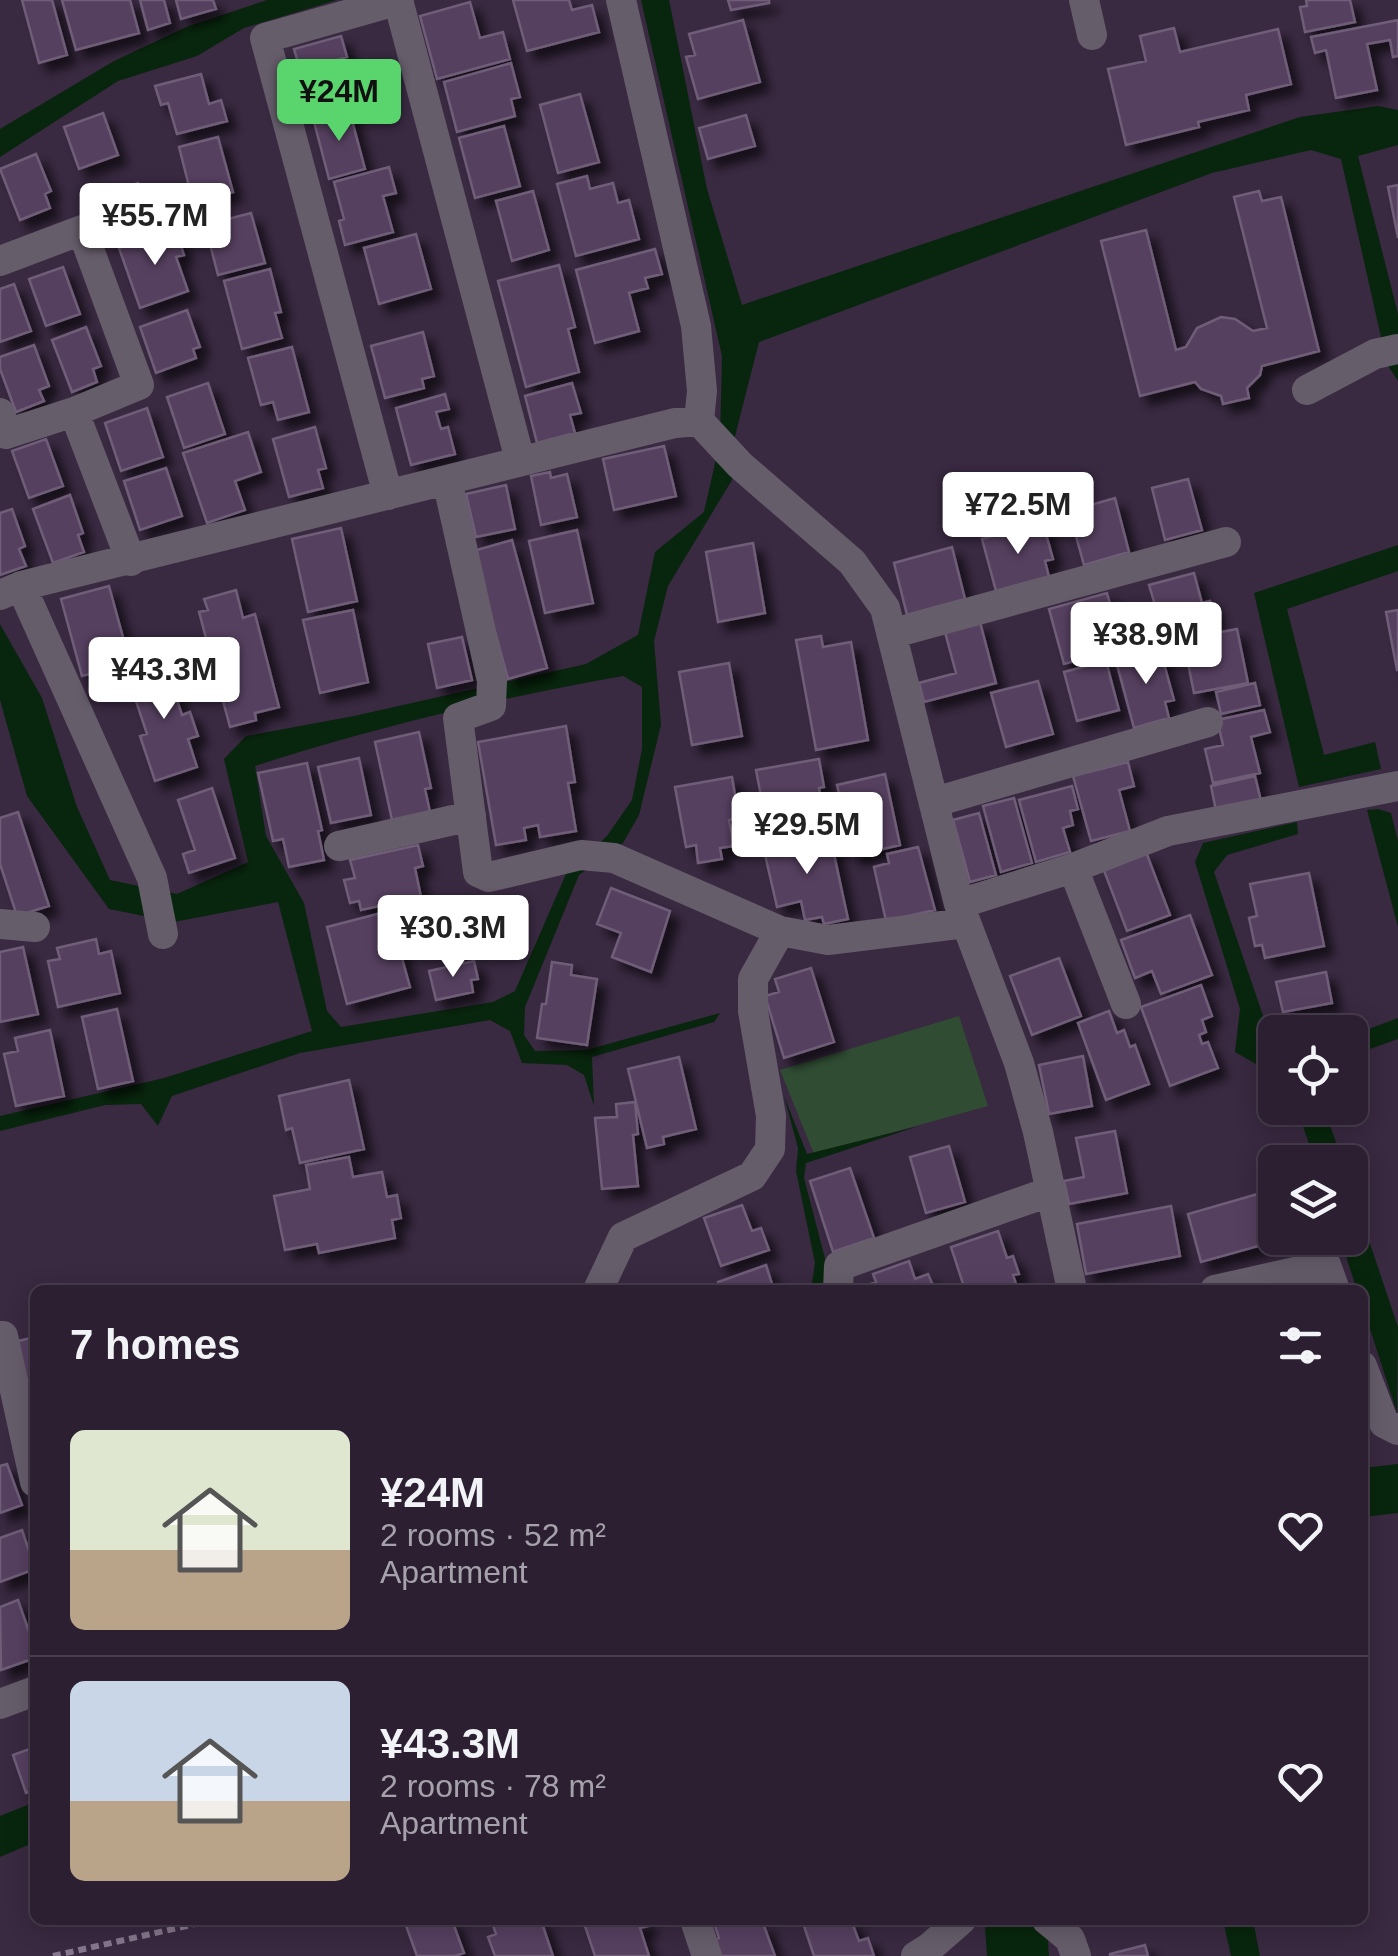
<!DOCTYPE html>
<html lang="en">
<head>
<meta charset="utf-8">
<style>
  :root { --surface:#2b1f31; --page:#372c3d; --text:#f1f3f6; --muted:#a6a2ab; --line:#473d4d; --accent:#5ad56e }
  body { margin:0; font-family:Arial,sans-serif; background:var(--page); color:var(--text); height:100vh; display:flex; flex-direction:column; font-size:38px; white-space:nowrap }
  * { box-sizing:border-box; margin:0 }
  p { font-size:32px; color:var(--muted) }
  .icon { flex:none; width:55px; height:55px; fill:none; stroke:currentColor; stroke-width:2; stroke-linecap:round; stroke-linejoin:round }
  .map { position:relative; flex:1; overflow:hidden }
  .panel { position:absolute; left:30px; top:1285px; width:1338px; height:640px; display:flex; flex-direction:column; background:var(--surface); border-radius:15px; box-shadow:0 5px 25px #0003,0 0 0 2px var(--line) }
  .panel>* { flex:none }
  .fabs { position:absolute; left:1258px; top:1015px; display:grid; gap:20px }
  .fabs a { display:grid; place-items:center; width:110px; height:110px; border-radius:15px; background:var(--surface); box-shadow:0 5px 25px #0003,0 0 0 2px var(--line); font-size:50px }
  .price { position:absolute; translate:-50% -85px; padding:0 22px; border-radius:10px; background:#fff; color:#222; font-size:32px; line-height:65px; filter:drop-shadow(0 2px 5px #0008) }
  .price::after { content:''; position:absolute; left:50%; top:60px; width:30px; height:22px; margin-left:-15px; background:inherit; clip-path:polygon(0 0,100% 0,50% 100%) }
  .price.current { background:var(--accent); color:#111 }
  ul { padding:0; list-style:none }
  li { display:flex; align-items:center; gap:30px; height:250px; padding:0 40px }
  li+li { border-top:2px solid var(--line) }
  li span { display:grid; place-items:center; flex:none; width:280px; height:200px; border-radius:15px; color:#555 }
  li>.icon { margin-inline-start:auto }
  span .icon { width:120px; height:120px; fill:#fffc; stroke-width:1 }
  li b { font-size:42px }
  h2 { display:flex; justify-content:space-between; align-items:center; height:120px; padding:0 40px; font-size:42px }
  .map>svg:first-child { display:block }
  .green { fill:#304d33 }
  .water { fill:#08260d; fill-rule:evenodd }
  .building { fill:#564161; stroke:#6f5d78; stroke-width:2.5; filter:url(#shadow) }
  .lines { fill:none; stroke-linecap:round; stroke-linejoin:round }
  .path { stroke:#85778c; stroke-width:6; stroke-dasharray:8 5; stroke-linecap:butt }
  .minor { stroke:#665d6b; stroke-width:30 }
</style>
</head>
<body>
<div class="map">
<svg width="1398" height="1956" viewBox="0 0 1398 1956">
  <defs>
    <filter id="shadow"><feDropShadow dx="9" dy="9" stdDeviation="5" flood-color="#0009"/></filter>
  </defs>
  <rect width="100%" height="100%" fill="#392941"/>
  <path class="green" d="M 959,1016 L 988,1106 L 814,1154 L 780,1070 Z"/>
  <path class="water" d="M 267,0 L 337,0 L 244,28 L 197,56 L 118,81 L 0,157 L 0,129 L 114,61 L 186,27 Z
    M 641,0 L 669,0 L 707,189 L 742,305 L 1300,117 L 1378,106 L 1398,110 L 1398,145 L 1358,156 L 1398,314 L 1398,381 L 1387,364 L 1341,159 L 1311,150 L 1212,173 L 759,342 L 734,440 L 732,480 L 668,586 L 654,641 L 661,725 L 639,815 L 623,843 L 579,875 L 525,1007 L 524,1035 L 535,1051 L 586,1050 L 720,1013 L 714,1022 L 592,1057 L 594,1106 L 584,1075 L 567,1065 L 522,1063 L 510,1031 L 490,1020 L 300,1053 L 172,1096 L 158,1126 L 141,1104 L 105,1105 L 0,1131 L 0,1116 L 164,1078 L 312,1031 L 278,902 L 174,922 L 109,909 L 27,796 L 0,700 L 0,624 L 42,698 L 77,807 L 110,880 L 177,894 L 248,862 L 224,759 L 246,736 L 354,716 L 586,664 L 638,635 L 655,552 L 704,512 L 720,441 L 722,356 ZM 623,676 L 642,687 L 642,749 L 632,800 L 607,836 L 566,874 L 515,991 L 493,1002 L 341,1027 L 327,1011 L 304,903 L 266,836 L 255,766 C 376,727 498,698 623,676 Z
    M 1398,545 L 1398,571 L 1287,609 L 1324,755 L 1375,742 L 1381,769 L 1299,787 L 1254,593 Z
    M 1378,809 L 1391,813 L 1398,841 L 1398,927 L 1367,810 Z
    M 1297,822 L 1298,834 L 1227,855 L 1214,872 L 1271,1039 L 1275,1042 L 1275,1075 L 1235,1052 L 1240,1009 L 1195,862 L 1203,843 Z
    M 1398,1018 L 1398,1039 L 1350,1056 L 1350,1036 Z
    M 784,1096 L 807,1154 L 919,1126 L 806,1163 L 804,1178 L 828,1270 L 823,1290 L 811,1290 L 815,1263 L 796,1171 L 798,1148 Z
    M 1297,1108 L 1324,1108 L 1343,1162 L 1315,1162 Z
    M 1350,1184 L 1398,1327 L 1397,1413 L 1363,1307 L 1362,1290 L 1357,1290 L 1340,1238 L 1350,1238 Z
    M 1398,1464 L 1398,1513 L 1363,1517 L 1363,1468 Z
    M 35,1802 L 35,1842 L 0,1857 L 0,1816 Z
    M 994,1920 L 1058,1920 L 1048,1942 L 1049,1956 L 987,1956 L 985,1928 Z
    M 1223,1920 L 1253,1920 L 1260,1956 L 1231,1956 Z"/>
  <path class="building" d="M 22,0 L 52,0 L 67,55 L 39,63 Z
    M 62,0 L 130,0 L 139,33 L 76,50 Z
    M 140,0 L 164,0 L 170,23 L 148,30 Z
    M 176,0 L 213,0 L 216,9 L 181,19 Z
    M 513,0 L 569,0 L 572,10 L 592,5 L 599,32 L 527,51 Z
    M 728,0 L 769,0 L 769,3 L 731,10 Z
    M 1306,0 L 1350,0 L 1355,22 L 1305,32 L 1300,7 L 1307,6 Z
    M 470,2 L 480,38 L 503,32 L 510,59 L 437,79 L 420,16 Z
    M 743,20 L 760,82 L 698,99 L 686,57 L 695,55 L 689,34 Z
    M 1398,20 L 1398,56 L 1393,57 L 1390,40 L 1367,44 L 1377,90 L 1336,98 L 1326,50 L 1315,53 L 1311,37 Z
    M 1174,28 L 1180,52 L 1278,29 L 1291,84 L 1246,95 L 1249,110 L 1198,122 L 1199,127 L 1126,145 L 1108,69 L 1146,61 L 1140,36 Z
    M 341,36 L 347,57 L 336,60 L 348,102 L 307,113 L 300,88 L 305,86 L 294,49 Z
    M 511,63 L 520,97 L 511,99 L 515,116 L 457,132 L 444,82 Z
    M 201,74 L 209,104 L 221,100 L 227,121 L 177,134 L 168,103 L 161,105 L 155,86 Z
    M 580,94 L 599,162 L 558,173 L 540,105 Z
    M 349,109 L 365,169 L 329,179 L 313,118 Z
    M 103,113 L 118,155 L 79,169 L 64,127 Z
    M 746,115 L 755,146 L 708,159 L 699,128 Z
    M 504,126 L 520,186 L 475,198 L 459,138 Z
    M 218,137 L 233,192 L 193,202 L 179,147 Z
    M 36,154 L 51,191 L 45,194 L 50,208 L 20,220 L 0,169 Z
    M 389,167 L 396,193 L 383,196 L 393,232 L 345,245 L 339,221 L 344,219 L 334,182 Z
    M 587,176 L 590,189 L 613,183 L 618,203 L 629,200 L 639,239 L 576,256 L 557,184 Z
    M 138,183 L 146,202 L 152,200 L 160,222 L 112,240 L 96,198 Z
    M 1398,185 L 1398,238 L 1388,187 Z
    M 533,191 L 549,250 L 512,261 L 496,201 Z
    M 1259,191 L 1262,201 L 1281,197 L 1319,351 L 1262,366 L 1260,375 L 1247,388 L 1249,398 L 1223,404 L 1221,396 L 1201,389 L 1195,382 L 1140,396 L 1101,241 L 1146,230 L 1176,350 L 1186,347 L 1197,328 L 1221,317 L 1235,319 L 1253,331 L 1267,328 L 1234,197 Z
    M 251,213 L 265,263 L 218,275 L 205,225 Z
    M 175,228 L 184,255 L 176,257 L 188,291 L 140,308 L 119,248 Z
    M 416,234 L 431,289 L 379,304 L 364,248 Z
    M 655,249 L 662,274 L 645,278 L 648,288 L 629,293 L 639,331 L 595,343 L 576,270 Z
    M 559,265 L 575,327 L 568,329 L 579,372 L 526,387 L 498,281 Z
    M 63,267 L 80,314 L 46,326 L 29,279 Z
    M 270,269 L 281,312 L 275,313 L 282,338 L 242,349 L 224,281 Z
    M 14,284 L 31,331 L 0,342 L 0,289 Z
    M 187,310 L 200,347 L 193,349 L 196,358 L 156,373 L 140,327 Z
    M 86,327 L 101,366 L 93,369 L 97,382 L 72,392 L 52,340 Z
    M 423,332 L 434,376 L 422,379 L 424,388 L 385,398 L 371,346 Z
    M 34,345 L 49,386 L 39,390 L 44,401 L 16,412 L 0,369 L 0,357 Z
    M 292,347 L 309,412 L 278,420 L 273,402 L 261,405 L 248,358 Z
    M 208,383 L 225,434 L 184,448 L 167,397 Z
    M 572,383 L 581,413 L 570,415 L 575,433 L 537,443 L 525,396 Z
    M 445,394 L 449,409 L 436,412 L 441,429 L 448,427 L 455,454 L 411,465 L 396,408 Z
    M 147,408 L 163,457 L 121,471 L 105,423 Z
    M 315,427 L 326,468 L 318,470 L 323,488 L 289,497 L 273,439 Z
    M 248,432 L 261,472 L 235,481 L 245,510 L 207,523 L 183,453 Z
    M 46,439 L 63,486 L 29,498 L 12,451 Z
    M 664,446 L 676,496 L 614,510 L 603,459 Z
    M 166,468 L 182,516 L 140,530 L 124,481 Z
    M 550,472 L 551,478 L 567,474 L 577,517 L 541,525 L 531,476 Z
    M 1188,479 L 1202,530 L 1165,540 L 1152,488 Z
    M 506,485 L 515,529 L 476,537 L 466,494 Z
    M 70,495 L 83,533 L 78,535 L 84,552 L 53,563 L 33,509 Z
    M 1115,498 L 1129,552 L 1084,565 L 1069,511 Z
    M 12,509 L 25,546 L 19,549 L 26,566 L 0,575 L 0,513 Z
    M 1043,523 L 1053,559 L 1045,561 L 1049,577 L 996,591 L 982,539 Z
    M 341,528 L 357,601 L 308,612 L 292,539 Z
    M 577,530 L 593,603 L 545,613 L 529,541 Z
    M 512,540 L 547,668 L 508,679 L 473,551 Z
    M 753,543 L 765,613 L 718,622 L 706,552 Z
    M 952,547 L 965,599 L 907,615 L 894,563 Z
    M 1194,573 L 1202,603 L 1210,601 L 1216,622 L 1154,639 L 1149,618 L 1158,615 L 1149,585 Z
    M 109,586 L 130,663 L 82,676 L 61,599 Z
    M 236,590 L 243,618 L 255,614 L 279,707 L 255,713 L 256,720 L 230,727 L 199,612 L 208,610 L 204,599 Z
    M 1107,593 L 1122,648 L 1064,664 L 1049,609 Z
    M 353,610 L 368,682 L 320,693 L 303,620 Z
    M 1398,610 L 1398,670 L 1397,670 L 1386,612 Z
    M 980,622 L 996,683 L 924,702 L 919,683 L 956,673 L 945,632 Z
    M 1237,629 L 1248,683 L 1194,693 L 1183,639 Z
    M 821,636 L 823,647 L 851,642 L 868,740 L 816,750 L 796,640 Z
    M 462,637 L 472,680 L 437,688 L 428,644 Z
    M 1160,649 L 1174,700 L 1165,702 L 1169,718 L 1134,728 L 1116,661 Z
    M 174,661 L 182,684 L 173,688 L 182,715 L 190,712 L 198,736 L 188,739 L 197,767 L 155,781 L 140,736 L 147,734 L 128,677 Z
    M 1106,661 L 1119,710 L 1077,721 L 1064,672 Z
    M 729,663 L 742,736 L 692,745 L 679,672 Z
    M 1038,681 L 1053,734 L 1006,747 L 991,693 Z
    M 1255,683 L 1260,705 L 1221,714 L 1216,692 Z
    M 1264,710 L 1270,732 L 1251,737 L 1260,773 L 1213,783 L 1205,749 L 1223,745 L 1217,720 Z
    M 566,726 L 575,782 L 568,783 L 576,831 L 540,837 L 538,825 L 524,828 L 526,840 L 496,845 L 478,742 Z
    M 419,732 L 431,788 L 425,789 L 430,812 L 392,820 L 375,742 Z
    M 359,758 L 371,815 L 331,823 L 318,767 Z
    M 819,759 L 824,787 L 819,788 L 826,823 L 761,835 L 758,819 L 765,817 L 756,770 Z
    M 1128,762 L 1134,786 L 1119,790 L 1130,831 L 1091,841 L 1073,776 Z
    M 307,763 L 322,830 L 318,831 L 324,860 L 289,867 L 283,839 L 273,841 L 258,773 Z
    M 885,774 L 900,845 L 853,856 L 837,785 Z
    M 1255,776 L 1261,801 L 1216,811 L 1211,786 Z
    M 732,777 L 739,818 L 729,820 L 734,846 L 720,848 L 722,859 L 698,863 L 696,845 L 686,847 L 675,787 Z
    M 1072,786 L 1078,809 L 1070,811 L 1073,825 L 1063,828 L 1070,852 L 1036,862 L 1019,800 Z
    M 212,788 L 235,858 L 189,873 L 183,854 L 195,850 L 178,800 Z
    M 1014,798 L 1032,863 L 1001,872 L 983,806 Z
    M 18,812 L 49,906 L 17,916 L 0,864 L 0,818 Z
    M 979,813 L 996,875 L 970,882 L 953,820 Z
    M 829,831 L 848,919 L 824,924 L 822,917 L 805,920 L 801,901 L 777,907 L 763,846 Z
    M 418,845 L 423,866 L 415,868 L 421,897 L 361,910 L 359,901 L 350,903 L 344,880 L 355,878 L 350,860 Z
    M 918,847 L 935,910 L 886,921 L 874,867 L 889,863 L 887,854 Z
    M 1146,852 L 1170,915 L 1127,931 L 1103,868 Z
    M 1309,873 L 1324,946 L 1265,958 L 1262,945 L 1255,946 L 1249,918 L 1257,916 L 1250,884 Z
    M 611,888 L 670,911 L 651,972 L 612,957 L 621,933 L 597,924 Z
    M 389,911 L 410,987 L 347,1004 L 327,927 Z
    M 1190,915 L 1212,975 L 1161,994 L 1152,971 L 1135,978 L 1121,940 Z
    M 96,939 L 99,954 L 111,951 L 120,993 L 58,1007 L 48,961 L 60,959 L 57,948 Z
    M 23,947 L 38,1014 L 0,1022 L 0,952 Z
    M 1059,958 L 1081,1016 L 1032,1035 L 1010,976 Z
    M 474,961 L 478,979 L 471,980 L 473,992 L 436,1000 L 429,971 Z
    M 552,962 L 572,965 L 571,975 L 597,979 L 587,1045 L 537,1038 L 542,1004 L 546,1004 Z
    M 811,968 L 834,1042 L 784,1058 L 765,996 L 779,992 L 775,979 Z
    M 1326,972 L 1332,1003 L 1283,1012 L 1276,982 Z
    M 1201,985 L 1212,1016 L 1202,1020 L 1206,1032 L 1199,1035 L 1202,1044 L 1208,1042 L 1218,1068 L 1170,1086 L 1141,1007 Z
    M 117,1009 L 133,1081 L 98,1089 L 82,1017 Z
    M 1109,1011 L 1117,1033 L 1124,1030 L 1130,1047 L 1135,1045 L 1149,1084 L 1106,1100 L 1078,1023 Z
    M 50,1030 L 64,1096 L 16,1106 L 4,1054 L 18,1051 L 15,1038 Z
    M 1083,1056 L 1092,1106 L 1049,1114 L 1039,1065 Z
    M 679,1057 L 696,1129 L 663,1137 L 664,1144 L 647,1148 L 628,1069 Z
    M 349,1080 L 364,1149 L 300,1163 L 292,1128 L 286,1130 L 279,1096 Z
    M 635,1102 L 638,1134 L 633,1135 L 638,1186 L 602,1189 L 595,1118 L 617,1117 L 616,1104 Z
    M 1115,1131 L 1127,1193 L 1069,1204 L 1064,1181 L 1084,1177 L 1076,1138 Z
    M 949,1146 L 965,1202 L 926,1213 L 910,1157 Z
    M 349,1157 L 353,1177 L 382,1172 L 387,1197 L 397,1195 L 401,1218 L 392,1220 L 395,1238 L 319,1253 L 317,1244 L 285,1250 L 274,1196 L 310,1189 L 306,1165 Z
    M 850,1168 L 874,1238 L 833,1252 L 810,1181 Z
    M 1275,1189 L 1275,1238 L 1287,1238 L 1201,1262 L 1188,1214 Z
    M 742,1205 L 752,1231 L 761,1228 L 769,1250 L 721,1266 L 704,1218 Z
    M 1171,1206 L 1180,1256 L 1086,1274 L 1077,1224 Z
    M 998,1231 L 1007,1258 L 1013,1256 L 1019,1274 L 1013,1275 L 1018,1290 L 965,1290 L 951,1247 Z
    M 909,1261 L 915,1279 L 928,1274 L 935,1290 L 855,1290 L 876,1282 L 873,1274 Z
    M 766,1265 L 774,1290 L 721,1290 L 718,1282 Z
    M 35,1337 L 35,1419 L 18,1341 Z
    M 7,1464 L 22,1505 L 0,1513 L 0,1466 Z
    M 22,1530 L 35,1569 L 0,1582 L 0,1538 Z
    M 18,1600 L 35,1649 L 35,1658 L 1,1670 L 0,1607 Z
    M 35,1747 L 35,1790 L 26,1793 L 13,1755 Z
    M 404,1920 L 452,1920 L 464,1953 L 455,1956 L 417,1956 Z
    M 491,1920 L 541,1920 L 553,1956 L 495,1956 L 488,1937 L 496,1934 Z
    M 583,1920 L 646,1920 L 648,1926 L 640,1928 L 649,1956 L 595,1956 Z
    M 713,1920 L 752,1920 L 754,1926 L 763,1923 L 775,1956 L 713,1956 L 708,1942 L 719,1938 Z
    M 809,1920 L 851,1920 L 859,1941 L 868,1938 L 874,1956 L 814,1956 L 804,1926 L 810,1924 Z
    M 1145,1945 L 1148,1956 L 1110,1956 L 1110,1954 Z"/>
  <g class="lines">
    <path class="path" d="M 53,1956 L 213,1920"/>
    <path class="minor" d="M 398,0 L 520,460
      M 621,0 L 696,326 L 702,391 L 699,421 L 740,465 L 852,562 L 885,608 L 959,904 L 1019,1063 L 1038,1132 L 1072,1290
      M 1084,0 L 1092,35
      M 0,261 L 82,230 L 139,385 L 74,412 L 131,561
      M 1307,390 L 1375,354 L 1398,349
      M 0,413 L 6,434 L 74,412
      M 447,480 L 492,681 L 491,706 L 458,718 L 478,872 L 489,877 L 581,855 L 614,858 L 780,931 L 828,940 L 966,923
      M 388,495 L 265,38 L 399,0
      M 21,586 L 152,878 L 163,934
      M 0,595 L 21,586 L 675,423 L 699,421
      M 894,633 L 1226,542
      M 935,802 L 1208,722
      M 339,846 L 471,816
      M 1073,868 L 1126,1004
      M 959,904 L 1073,868 L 1168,831 L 1398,786
      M 0,924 L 35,927
      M 598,1290 L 623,1237 L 752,1176 L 770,1149 L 771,1116 L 753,1011 L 753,979 L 780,931
      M 838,1290 L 839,1266 L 1052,1191
      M 1215,1290 L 1326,1265 L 1335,1290
      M 0,1336 L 3,1336 L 35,1482
      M 1362,1366 L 1384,1423 L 1398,1430
      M 0,1704 L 35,1691
      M 695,1920 L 707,1956
      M 1047,1920 L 1070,1939 L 1076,1956
      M 916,1956 L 929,1948 L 961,1920"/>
  </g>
</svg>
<div class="fabs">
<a><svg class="icon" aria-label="locate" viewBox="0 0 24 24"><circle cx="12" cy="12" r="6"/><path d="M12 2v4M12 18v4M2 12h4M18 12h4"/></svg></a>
<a><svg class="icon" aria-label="layers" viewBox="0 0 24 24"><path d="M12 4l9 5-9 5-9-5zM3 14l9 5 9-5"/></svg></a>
</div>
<b class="price current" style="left:339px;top:144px">¥24M</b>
<b class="price" style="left:155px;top:268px">¥55.7M</b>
<b class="price" style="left:1018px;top:557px">¥72.5M</b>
<b class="price" style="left:1146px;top:687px">¥38.9M</b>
<b class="price" style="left:164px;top:722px">¥43.3M</b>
<b class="price" style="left:807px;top:877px">¥29.5M</b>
<b class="price" style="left:453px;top:980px">¥30.3M</b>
<section class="panel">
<h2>7 homes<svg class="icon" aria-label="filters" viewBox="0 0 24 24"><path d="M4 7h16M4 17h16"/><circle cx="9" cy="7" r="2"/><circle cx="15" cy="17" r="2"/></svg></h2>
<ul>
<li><span style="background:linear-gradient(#dfe7d0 60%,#b9a48a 0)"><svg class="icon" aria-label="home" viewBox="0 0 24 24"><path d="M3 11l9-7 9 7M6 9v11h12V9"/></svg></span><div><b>¥24M</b><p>2 rooms · 52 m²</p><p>Apartment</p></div><svg class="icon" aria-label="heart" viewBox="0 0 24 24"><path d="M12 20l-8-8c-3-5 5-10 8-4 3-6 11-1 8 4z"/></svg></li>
<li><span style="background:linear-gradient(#c9d6e8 60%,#b9a48a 0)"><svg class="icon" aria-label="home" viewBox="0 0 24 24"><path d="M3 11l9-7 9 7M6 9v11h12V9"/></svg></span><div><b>¥43.3M</b><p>2 rooms · 78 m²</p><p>Apartment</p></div><svg class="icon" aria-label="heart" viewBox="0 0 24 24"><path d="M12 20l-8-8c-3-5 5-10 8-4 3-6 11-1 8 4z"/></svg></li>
</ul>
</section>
</div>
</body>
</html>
